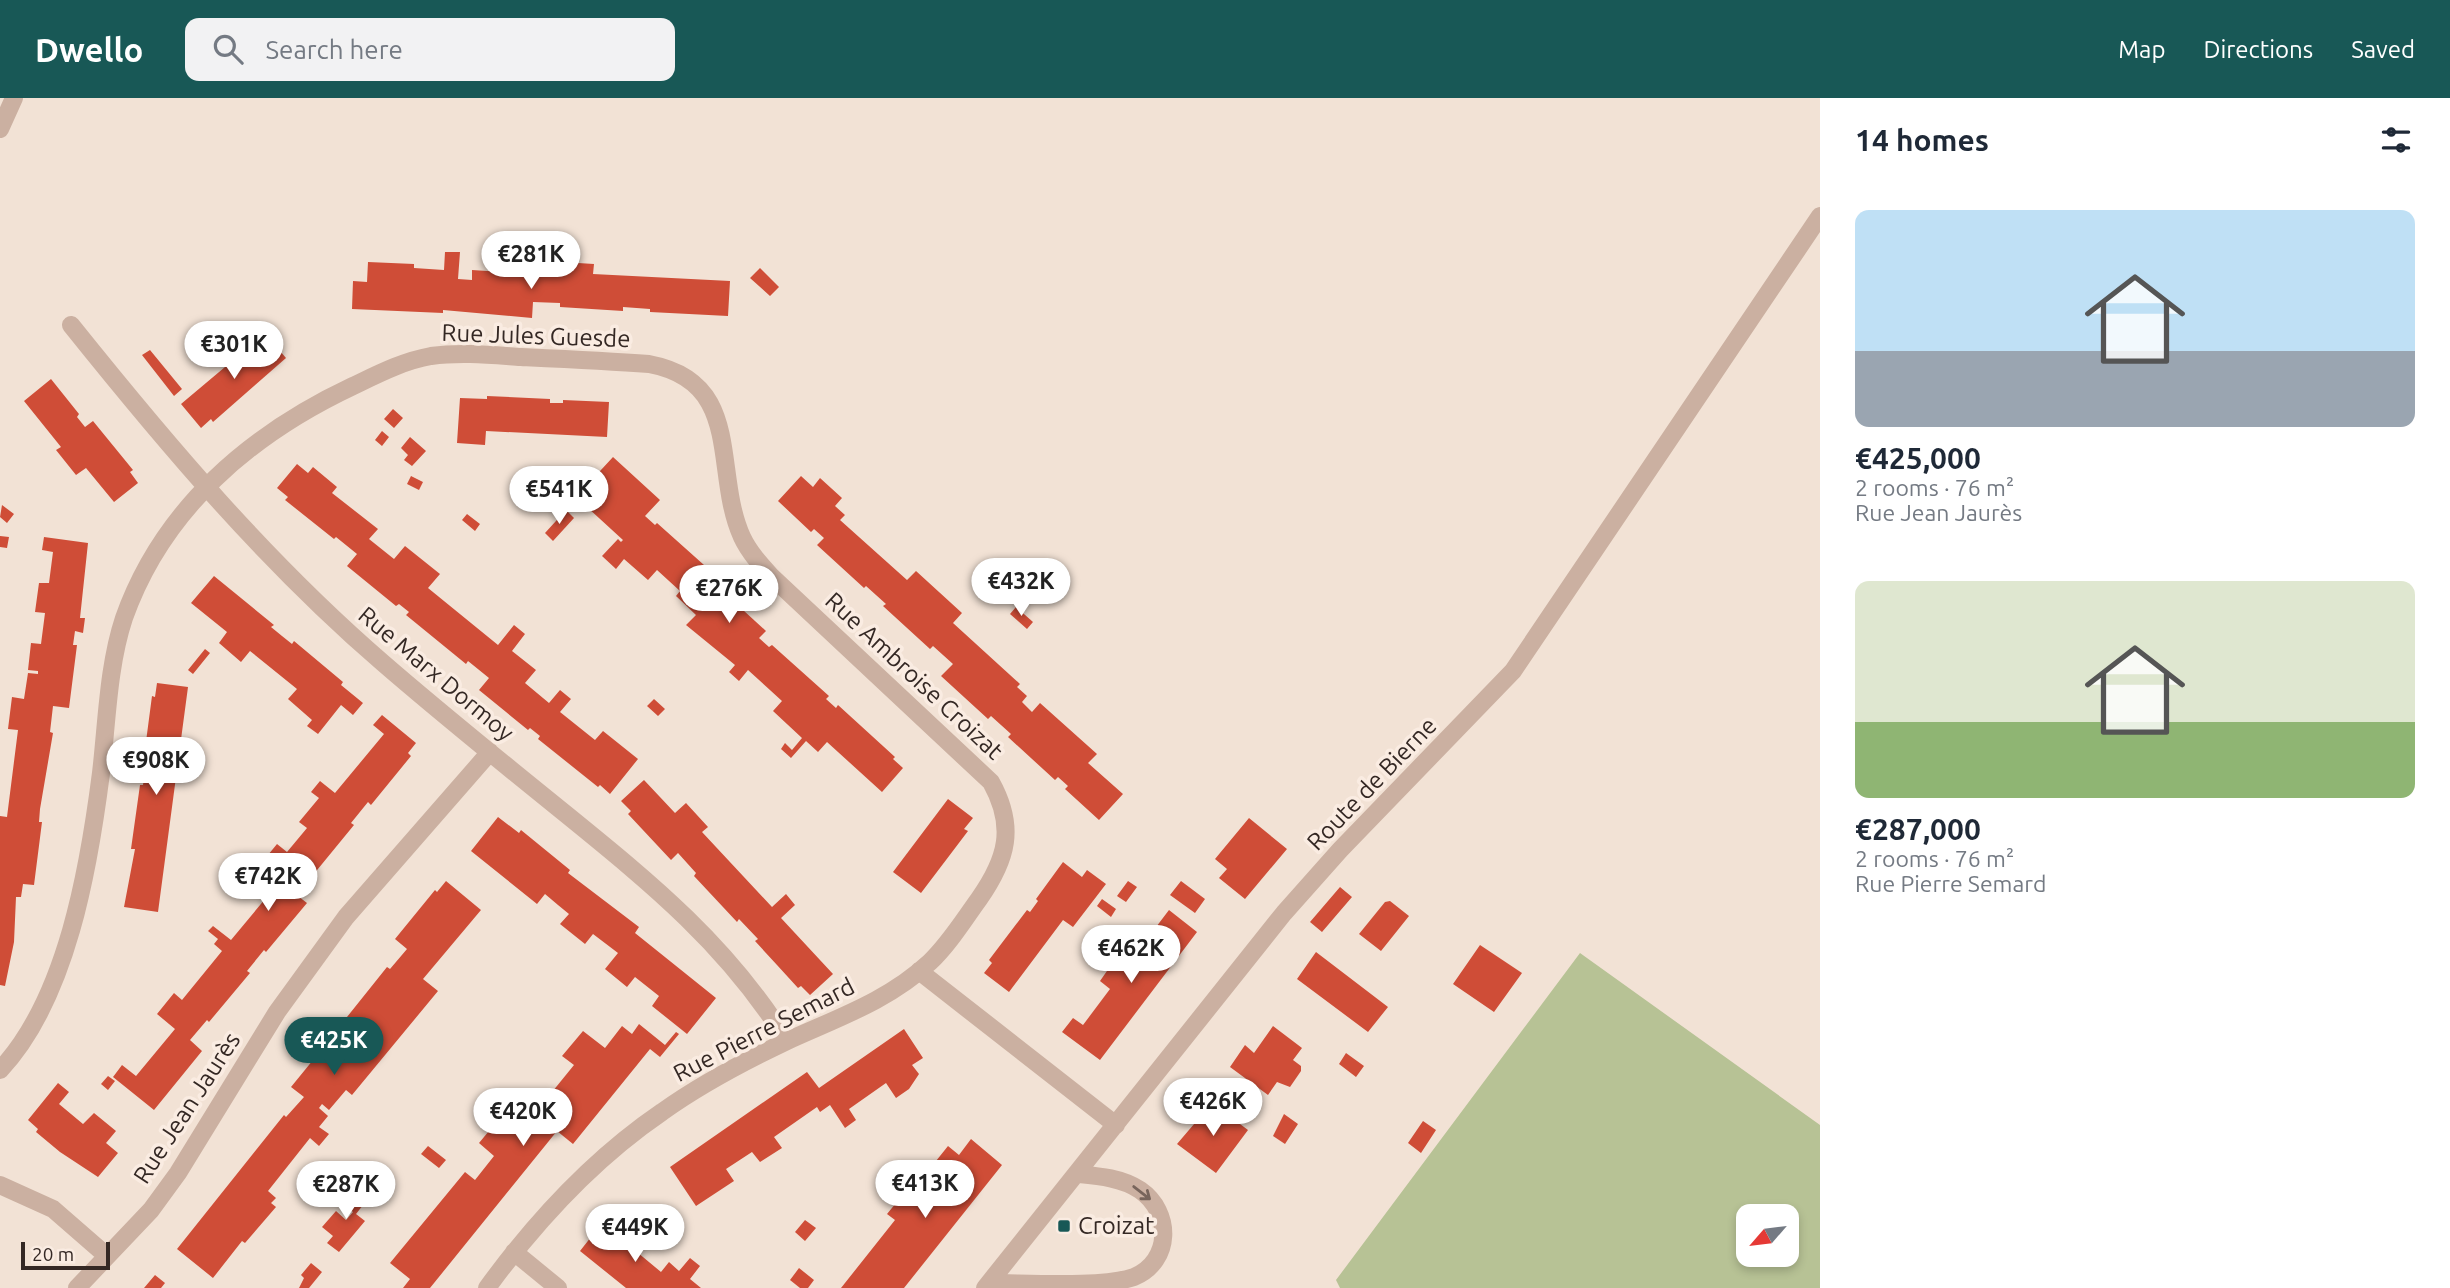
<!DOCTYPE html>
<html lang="en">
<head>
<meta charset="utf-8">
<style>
  :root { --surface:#fff; --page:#f2f2f3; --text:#1f2937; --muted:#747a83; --accent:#185856 }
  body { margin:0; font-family:Ubuntu,sans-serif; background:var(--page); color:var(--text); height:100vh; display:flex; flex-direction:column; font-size:26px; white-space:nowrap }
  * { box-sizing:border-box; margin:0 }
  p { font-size:23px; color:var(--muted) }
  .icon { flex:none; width:38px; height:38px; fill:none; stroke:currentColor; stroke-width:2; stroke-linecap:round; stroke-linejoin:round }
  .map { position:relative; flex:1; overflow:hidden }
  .sheet { display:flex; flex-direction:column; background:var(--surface); width:630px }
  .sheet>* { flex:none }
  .needle { width:46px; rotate:242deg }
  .buttons { position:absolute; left:1736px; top:1106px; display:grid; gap:14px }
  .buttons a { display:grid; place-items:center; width:63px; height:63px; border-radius:14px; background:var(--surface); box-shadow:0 4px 10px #0003; font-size:35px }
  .scale { position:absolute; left:21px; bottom:18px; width:89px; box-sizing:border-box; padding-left:7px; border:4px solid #342824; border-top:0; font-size:19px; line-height:24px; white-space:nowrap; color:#342824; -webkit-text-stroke:5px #faece2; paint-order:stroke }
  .price { position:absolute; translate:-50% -60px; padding:0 16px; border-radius:24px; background:#fff; color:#222; font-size:23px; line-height:46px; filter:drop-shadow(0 2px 4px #0008) }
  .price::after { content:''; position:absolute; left:50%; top:42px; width:21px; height:16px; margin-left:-10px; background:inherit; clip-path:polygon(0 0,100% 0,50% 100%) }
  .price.on { background:var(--accent); color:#fff }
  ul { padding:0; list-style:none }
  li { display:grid; align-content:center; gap:14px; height:371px; padding:0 35px }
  li span { display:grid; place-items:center; height:217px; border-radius:14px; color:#555 }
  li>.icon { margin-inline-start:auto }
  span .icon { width:126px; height:126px; fill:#fffc; stroke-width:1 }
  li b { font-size:30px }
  h2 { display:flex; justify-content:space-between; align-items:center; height:84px; padding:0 35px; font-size:30px }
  header { display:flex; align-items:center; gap:42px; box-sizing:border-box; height:98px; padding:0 35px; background:var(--accent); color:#fff }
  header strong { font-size:33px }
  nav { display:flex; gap:38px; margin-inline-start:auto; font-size:24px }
  .search { width:490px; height:63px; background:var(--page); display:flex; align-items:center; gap:18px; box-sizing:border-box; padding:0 24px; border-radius:14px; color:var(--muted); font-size:26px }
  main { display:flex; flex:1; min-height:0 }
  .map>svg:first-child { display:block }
  .green { fill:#b7c295; fill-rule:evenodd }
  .building { fill:#cf4d37 }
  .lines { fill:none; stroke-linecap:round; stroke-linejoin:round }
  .minor { stroke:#cbb0a1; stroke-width:18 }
  .oneway { stroke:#78655c }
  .poi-dot { fill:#185856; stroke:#faece2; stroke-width:2.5 }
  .labels { text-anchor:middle; stroke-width:7; stroke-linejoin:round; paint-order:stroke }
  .street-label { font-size:24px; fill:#342824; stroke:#faece2 }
  .poi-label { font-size:24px; fill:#342824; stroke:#faece2; text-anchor:start }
</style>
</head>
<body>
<header>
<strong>Dwello</strong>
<div class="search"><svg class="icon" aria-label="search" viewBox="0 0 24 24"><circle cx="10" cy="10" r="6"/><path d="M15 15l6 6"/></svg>Search here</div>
<nav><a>Map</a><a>Directions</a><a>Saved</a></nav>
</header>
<main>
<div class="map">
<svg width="1820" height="1190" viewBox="0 0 1820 1190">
  <rect width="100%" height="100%" fill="#f2e2d5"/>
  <path class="green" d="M 1580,855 L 1820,1027 L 1820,1190 L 1340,1190 L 1336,1182 ZM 1748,1118 L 1787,1118 L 1787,1157 L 1748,1157 Z"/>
  <path class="building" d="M 445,154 L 460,154 L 458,181 L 472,182 L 472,172 L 533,176 L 535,185 L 536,160 L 549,160 L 549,173 L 562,174 L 562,164 L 594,166 L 593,176 L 730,183 L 728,218 L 650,214 L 650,211 L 623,209 L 623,213 L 560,209 L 560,205 L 533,204 L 532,220 L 443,212 L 443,215 L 352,211 L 353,183 L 367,184 L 368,164 L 414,166 L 414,170 L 444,172 Z
    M 760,170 L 779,189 L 770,198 L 750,180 Z
    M 263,233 L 286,260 L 213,324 L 211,321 L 201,330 L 181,306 L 250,248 L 248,245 Z
    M 150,252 L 182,291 L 174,298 L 142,257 Z
    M 51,281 L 79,316 L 77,319 L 85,329 L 93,323 L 133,372 L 130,374 L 138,385 L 114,404 L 86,370 L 76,377 L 56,352 L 61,349 L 24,303 Z
    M 487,298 L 550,301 L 550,305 L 563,305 L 563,302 L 609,304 L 607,339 L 486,333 L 485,347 L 457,345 L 460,300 L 487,301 Z
    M 393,311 L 403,320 L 394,330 L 384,321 Z
    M 382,333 L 389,339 L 382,348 L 375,342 Z
    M 410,339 L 426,353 L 412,368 L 404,362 L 408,357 L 401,350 Z
    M 613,359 L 660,402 L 645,418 L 655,427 L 657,425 L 704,467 L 697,475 L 717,493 L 719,490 L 766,533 L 759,540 L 769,549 L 772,547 L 829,598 L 826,601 L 836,610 L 838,607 L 895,659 L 893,661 L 903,670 L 882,694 L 827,644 L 818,654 L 806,643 L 791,660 L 781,651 L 785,645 L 792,652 L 802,640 L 773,613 L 782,603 L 748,572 L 739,583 L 729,574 L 735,567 L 686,527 L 696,517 L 676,498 L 680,493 L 657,472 L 648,482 L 624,461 L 616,471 L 602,458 L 618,441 L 621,444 L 623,442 L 576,399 Z
    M 297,366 L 308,375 L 313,369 L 337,389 L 332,395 L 378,431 L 369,441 L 394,461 L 405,448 L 440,476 L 428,490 L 498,547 L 514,527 L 525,536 L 512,553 L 536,572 L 525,585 L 549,605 L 560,592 L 571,601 L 560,614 L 595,642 L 603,633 L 638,661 L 610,696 L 600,687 L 598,689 L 538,641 L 540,638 L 530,630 L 528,632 L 479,592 L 489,580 L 468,563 L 466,566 L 406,517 L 409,514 L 399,506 L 396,508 L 347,468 L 357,456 L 336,439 L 334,441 L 285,402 L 288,399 L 277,390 Z
    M 411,378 L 423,384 L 419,392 L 407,386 Z
    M 801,378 L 813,389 L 820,380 L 842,400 L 835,408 L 845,417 L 840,422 L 907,482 L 916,473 L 962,515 L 953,525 L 1020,586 L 1017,589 L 1027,598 L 1022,604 L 1032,614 L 1040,605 L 1097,656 L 1088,665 L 1123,696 L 1099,722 L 1065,691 L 1068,688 L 1058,679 L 1055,682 L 1008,639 L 1011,636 L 991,618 L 988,621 L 941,578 L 953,566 L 933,548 L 930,551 L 883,508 L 886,506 L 866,488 L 864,490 L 817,447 L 824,440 L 814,431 L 811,434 L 778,403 Z
    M 2,407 L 14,416 L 7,425 L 0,419 Z
    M 566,412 L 574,420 L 553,443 L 545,435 Z
    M 467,416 L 480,426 L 475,433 L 462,422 Z
    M 0,438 L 9,439 L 7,450 L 0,449 Z
    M 44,439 L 88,445 L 80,520 L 85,520 L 83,535 L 75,533 L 73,547 L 77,547 L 69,610 L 53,608 L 50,634 L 53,635 L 40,711 L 39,724 L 42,724 L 34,787 L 23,786 L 21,799 L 16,799 L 14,844 L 5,888 L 0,887 L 0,718 L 7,719 L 18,632 L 8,631 L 12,599 L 24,601 L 28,575 L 38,576 L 38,573 L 28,572 L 31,545 L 41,546 L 45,515 L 35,514 L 39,485 L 49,485 L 53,454 L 42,452 Z
    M 214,478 L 274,527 L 271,529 L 282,538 L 292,546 L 294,543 L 343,584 L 341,587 L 363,605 L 353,617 L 341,607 L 318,636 L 307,628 L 312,622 L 288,601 L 297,591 L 250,553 L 241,564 L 219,545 L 227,534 L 191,505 Z
    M 1016,509 L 1033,524 L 1027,531 L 1010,516 Z
    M 205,551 L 210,555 L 193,576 L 188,572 Z
    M 157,585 L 188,589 L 158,814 L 124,809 L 135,751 L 131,751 L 140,687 L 143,687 L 145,674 L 142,674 L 152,598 L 155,599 Z
    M 654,601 L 665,611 L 658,618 L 647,608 Z
    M 382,617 L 416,645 L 408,655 L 411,658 L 371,707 L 368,704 L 351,725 L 354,727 L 313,777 L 311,774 L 294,795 L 307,805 L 266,854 L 264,852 L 247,873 L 250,875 L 209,924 L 207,922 L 190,942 L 202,953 L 154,1012 L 113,979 L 122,967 L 136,978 L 175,931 L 157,916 L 174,895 L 182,902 L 222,853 L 214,846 L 218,841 L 208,833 L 213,828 L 231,842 L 280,783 L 270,775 L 278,765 L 268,757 L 277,746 L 287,754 L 307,730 L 299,724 L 319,700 L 311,694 L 320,683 L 335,695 L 384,636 L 373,627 Z
    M 644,682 L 675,715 L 686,705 L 708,729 L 702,734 L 772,809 L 786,796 L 795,807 L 781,820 L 833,876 L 810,897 L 801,888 L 798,890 L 777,867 L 755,843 L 758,841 L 739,821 L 737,824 L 694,778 L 696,775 L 678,755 L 671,762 L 628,716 L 631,713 L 621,703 Z
    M 948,701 L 973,720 L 964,731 L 968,733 L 921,795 L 893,774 Z
    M 498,719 L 519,735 L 521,732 L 570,772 L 568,775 L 639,829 L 635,835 L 716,900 L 687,936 L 652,908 L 659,898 L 635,879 L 627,889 L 605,871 L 618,855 L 593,836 L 585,846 L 560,826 L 569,816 L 558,807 L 545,796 L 537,806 L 471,753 Z
    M 1249,720 L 1287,751 L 1245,801 L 1219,780 L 1227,771 L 1215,761 Z
    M 1063,764 L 1082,779 L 1087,772 L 1106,786 L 1073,829 L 1063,822 L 1009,894 L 984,875 L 992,865 L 989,862 L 1027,812 L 1030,814 L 1038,803 L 1036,801 Z
    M 446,783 L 481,812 L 423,881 L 438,893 L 352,997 L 346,992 L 329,1012 L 322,1006 L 319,1010 L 328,1018 L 319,1029 L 329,1036 L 319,1048 L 310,1040 L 291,1064 L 268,1093 L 276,1100 L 271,1105 L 276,1109 L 245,1145 L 242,1143 L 213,1180 L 177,1151 L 284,1017 L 286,1019 L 304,999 L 291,989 L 331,940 L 333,941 L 342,931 L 339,929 L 387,869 L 390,871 L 407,851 L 395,841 L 435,792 L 437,794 Z
    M 1128,783 L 1137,789 L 1126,804 L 1117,798 Z
    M 1181,783 L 1205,801 L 1195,815 L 1170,797 Z
    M 1340,789 L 1352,799 L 1322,834 L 1310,824 Z
    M 1102,801 L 1116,811 L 1111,819 L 1097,808 Z
    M 1390,803 L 1409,818 L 1381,853 L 1359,836 L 1385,804 Z
    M 1169,812 L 1197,834 L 1100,962 L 1062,934 L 1073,920 L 1083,927 L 1110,891 L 1100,883 L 1123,850 L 1134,858 Z
    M 1480,847 L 1522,875 L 1494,914 L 1453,886 Z
    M 1316,854 L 1388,909 L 1368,934 L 1297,881 Z
    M 639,926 L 665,947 L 676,934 L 679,936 L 660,959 L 650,951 L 573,1046 L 557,1033 L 430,1190 L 403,1190 L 410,1181 L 390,1165 L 465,1074 L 475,1082 L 494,1058 L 479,1045 L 508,1010 L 498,1002 L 507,992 L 535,1015 L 574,967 L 562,958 L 583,933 L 605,950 L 622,928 L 632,936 Z
    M 1273,928 L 1302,950 L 1293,962 L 1301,968 L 1301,973 L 1290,989 L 1277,984 L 1268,997 L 1230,969 L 1245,947 L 1254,955 Z
    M 904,931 L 923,960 L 912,967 L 919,976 L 909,991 L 896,1000 L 886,985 L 849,1011 L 856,1022 L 845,1030 L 830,1007 L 820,1014 L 817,1009 L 774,1039 L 782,1050 L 760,1064 L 752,1054 L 726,1071 L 734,1083 L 696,1108 L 670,1069 L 807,974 L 819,990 Z
    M 1346,955 L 1364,968 L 1356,979 L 1339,966 Z
    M 108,978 L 115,983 L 108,992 L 101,986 Z
    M 58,985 L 69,994 L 59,1006 L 83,1026 L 94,1015 L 116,1033 L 106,1045 L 118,1055 L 98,1079 L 60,1054 L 36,1034 L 38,1031 L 28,1022 Z
    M 1212,1005 L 1248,1032 L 1216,1075 L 1177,1046 Z
    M 1284,1016 L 1298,1026 L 1285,1046 L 1273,1038 Z
    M 1423,1023 L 1436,1032 L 1421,1055 L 1408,1045 Z
    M 971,1041 L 1002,1067 L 904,1190 L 841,1190 L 895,1122 L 887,1116 L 896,1105 L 890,1099 L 893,1095 L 908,1107 L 913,1101 L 924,1110 L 943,1085 L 928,1073 L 948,1048 L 959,1057 Z
    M 428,1048 L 446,1062 L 439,1070 L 421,1056 Z
    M 348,1087 L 367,1102 L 356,1116 L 365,1123 L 339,1154 L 327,1145 L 333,1138 L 322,1129 L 336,1113 L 346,1122 L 353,1114 L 345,1108 L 351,1100 L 343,1094 Z
    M 805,1122 L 816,1130 L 805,1143 L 795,1134 Z
    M 602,1125 L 661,1174 L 669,1164 L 679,1173 L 690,1160 L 700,1168 L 690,1181 L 701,1190 L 626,1190 L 580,1153 Z
    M 311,1165 L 322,1174 L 309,1190 L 299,1190 L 304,1180 L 301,1177 Z
    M 799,1170 L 814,1182 L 808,1190 L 800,1190 L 790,1182 Z
    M 155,1177 L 165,1185 L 161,1190 L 144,1190 Z"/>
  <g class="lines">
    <path class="minor" d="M 0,31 L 14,0
      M 71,227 C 168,348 266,464 383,565 C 443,617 505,667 567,717 C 652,786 728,848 787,943
      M 919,873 L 1116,1027
      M 0,972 C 67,901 89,769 101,675 C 107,624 108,568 124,520 C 163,410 251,336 353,288 C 378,276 403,263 431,258 C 461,254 491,257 521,259 C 563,261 606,263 649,266 C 745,284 712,373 742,439 C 749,454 760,466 771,478 L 991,684 C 1016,729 1007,761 979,801 C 963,823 949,846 930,864 C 888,903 837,920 787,943 C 743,964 701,986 662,1014 C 593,1061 536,1123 487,1190
      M 0,1087 L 53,1111 L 107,1158
      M 514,1154 L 558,1190
      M 989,1185 C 1027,1185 1102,1190 1134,1179 C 1172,1163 1172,1114 1140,1092 C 1122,1080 1099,1078 1078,1076
      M 77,1190 L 151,1112 L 178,1075 L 277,914 L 346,819 L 490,654
      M 985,1190 L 1284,815 L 1340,752 L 1513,573 L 1820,118"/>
  </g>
  <defs><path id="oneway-shaft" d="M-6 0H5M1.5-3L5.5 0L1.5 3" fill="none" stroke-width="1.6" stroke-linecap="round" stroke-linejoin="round" transform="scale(1.75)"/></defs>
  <use class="oneway" href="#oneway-shaft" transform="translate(1142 1095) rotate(38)"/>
  <rect class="poi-dot" x="1057" y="1121" width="14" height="14" rx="3.5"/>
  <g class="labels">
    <g class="street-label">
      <text transform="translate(536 238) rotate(2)" y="8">Rue Jules Guesde</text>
      <text transform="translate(436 576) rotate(40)" y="8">Rue Marx Dormoy</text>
      <text transform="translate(914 578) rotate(43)" y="8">Rue Ambroise Croizat</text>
      <text transform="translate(1372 686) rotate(-46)" y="8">Route de Bierne</text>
      <text transform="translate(764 932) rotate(-27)" y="8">Rue Pierre Semard</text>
      <text transform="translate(187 1010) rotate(-57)" y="8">Rue Jean Jaurès</text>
    </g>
    <g class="poi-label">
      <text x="1078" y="1136">Croizat</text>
    </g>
  </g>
</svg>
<div class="buttons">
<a><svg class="needle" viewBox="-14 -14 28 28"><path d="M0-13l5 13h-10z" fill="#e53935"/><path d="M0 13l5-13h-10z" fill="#747a83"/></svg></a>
</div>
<div class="scale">20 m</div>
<b class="price" style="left:531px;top:193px">€281K</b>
<b class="price" style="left:234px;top:283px">€301K</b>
<b class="price" style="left:559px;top:428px">€541K</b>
<b class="price" style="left:1021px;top:520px">€432K</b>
<b class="price" style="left:729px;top:527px">€276K</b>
<b class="price" style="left:156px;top:699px">€908K</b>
<b class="price" style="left:268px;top:815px">€742K</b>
<b class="price" style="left:1131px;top:887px">€462K</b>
<b class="price on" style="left:334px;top:979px">€425K</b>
<b class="price" style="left:1213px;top:1040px">€426K</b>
<b class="price" style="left:523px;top:1050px">€420K</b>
<b class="price" style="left:925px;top:1122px">€413K</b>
<b class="price" style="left:346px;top:1123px">€287K</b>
<b class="price" style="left:635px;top:1166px">€449K</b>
</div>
<section class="sheet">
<h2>14 homes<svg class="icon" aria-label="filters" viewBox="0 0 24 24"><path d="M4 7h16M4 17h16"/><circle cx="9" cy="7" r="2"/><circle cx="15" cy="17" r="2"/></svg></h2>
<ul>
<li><span style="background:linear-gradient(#bfe0f5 65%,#9aa5b1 0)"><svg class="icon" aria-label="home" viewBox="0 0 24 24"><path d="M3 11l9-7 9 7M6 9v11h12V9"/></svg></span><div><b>€425,000</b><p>2 rooms · 76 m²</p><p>Rue Jean Jaurès</p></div></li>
<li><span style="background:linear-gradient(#dfe7d0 65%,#8fb573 0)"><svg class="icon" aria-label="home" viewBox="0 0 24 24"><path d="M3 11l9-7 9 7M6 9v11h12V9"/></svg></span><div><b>€287,000</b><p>2 rooms · 76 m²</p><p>Rue Pierre Semard</p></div></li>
</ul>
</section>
</main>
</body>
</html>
